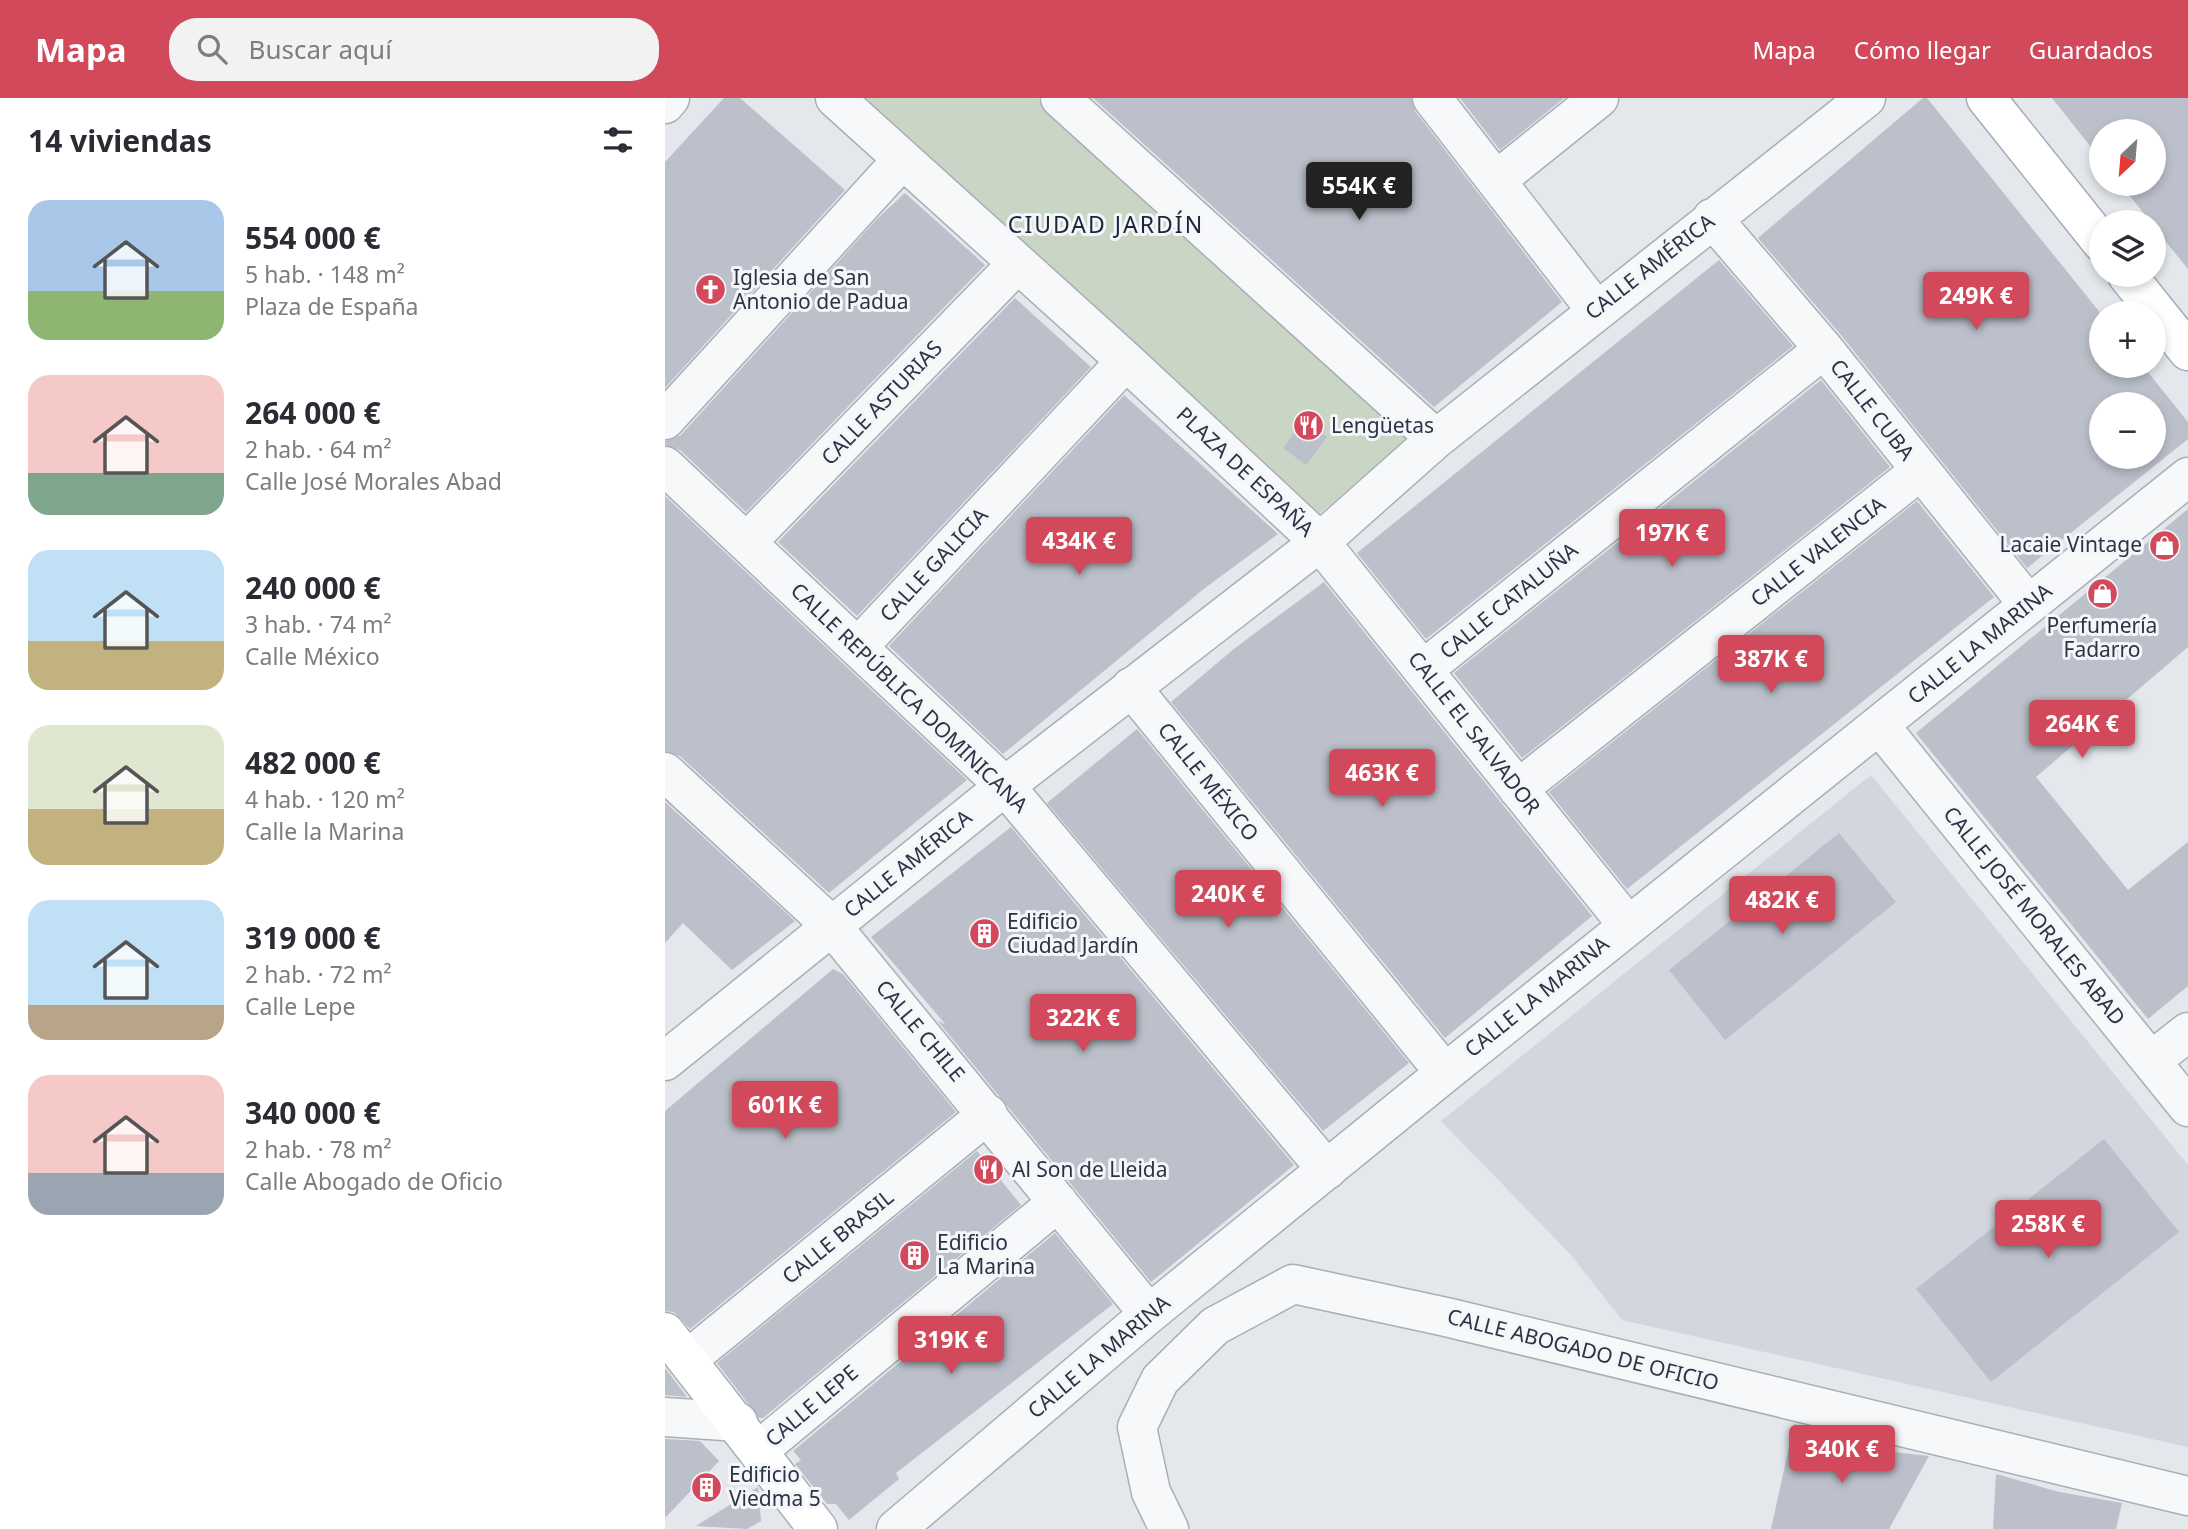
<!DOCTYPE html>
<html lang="es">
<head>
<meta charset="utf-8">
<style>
  :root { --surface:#fff; --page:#f2f2f3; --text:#2b2b33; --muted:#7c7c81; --accent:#d1495b }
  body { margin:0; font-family:"Noto Sans",sans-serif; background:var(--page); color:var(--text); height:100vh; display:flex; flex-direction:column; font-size:26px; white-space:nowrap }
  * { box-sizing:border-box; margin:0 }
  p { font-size:23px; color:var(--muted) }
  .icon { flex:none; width:38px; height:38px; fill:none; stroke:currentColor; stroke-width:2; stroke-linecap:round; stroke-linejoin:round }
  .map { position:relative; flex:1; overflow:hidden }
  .side { display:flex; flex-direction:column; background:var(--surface); width:665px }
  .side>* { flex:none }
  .needle { width:46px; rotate:206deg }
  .controls { position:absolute; left:1424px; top:21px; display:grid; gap:14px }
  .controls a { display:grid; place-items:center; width:77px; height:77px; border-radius:50%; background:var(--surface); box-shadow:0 4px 10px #0003; font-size:35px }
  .price { position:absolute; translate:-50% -60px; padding:0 16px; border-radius:7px; background:var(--accent); color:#fff; font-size:23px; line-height:46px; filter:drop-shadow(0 2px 4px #0008) }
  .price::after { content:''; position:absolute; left:50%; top:42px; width:21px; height:16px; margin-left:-10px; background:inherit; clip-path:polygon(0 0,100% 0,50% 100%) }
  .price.current { background:#222; color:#fff }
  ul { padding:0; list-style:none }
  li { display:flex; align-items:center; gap:21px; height:175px; padding:0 28px }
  li span { display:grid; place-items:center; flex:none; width:196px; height:140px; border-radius:21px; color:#555 }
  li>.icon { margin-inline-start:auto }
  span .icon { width:84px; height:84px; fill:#fffc; stroke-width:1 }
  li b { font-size:30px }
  h2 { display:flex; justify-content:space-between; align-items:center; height:84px; padding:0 28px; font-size:30px }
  header { display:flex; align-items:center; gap:42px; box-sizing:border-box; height:98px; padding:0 35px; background:var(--accent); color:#fff }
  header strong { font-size:33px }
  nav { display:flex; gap:38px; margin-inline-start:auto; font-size:24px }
  .search { width:490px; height:63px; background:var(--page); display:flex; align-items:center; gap:18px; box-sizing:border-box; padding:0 24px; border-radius:28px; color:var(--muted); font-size:26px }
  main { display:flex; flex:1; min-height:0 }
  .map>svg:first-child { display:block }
  .built { fill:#d2d6de }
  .green { fill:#c9d6c5 }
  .building { fill:#bbc0ca; fill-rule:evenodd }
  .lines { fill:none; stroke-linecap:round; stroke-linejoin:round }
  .minor-casing { stroke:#a9aeb7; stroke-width:41 }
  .secondary-casing { stroke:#a9aeb7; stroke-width:41 }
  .primary-casing { stroke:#a3abb8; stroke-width:41 }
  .minor { stroke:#f7f8fa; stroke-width:38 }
  .secondary { stroke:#fff; stroke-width:38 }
  .primary { stroke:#fff; stroke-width:38 }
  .labels { text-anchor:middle; stroke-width:6; stroke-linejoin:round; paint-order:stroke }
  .street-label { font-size:21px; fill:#2b3445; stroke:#f4f6f9 }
  .poi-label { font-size:21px; fill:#2b3445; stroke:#f4f6f9; text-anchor:start }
  .neighbourhood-label { font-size:23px; letter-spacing:2px; fill:#1d2536; stroke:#f4f6f9 }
</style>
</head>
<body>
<header>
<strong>Mapa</strong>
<div class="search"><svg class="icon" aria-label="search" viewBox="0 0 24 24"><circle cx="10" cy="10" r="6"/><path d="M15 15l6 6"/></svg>Buscar aquí</div>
<nav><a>Mapa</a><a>Cómo llegar</a><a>Guardados</a></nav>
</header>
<main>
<section class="side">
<h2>14 viviendas<svg class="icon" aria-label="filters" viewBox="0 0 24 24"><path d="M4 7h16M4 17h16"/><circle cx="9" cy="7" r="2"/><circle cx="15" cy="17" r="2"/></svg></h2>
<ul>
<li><span style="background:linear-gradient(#a9c7e8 65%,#8fb573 0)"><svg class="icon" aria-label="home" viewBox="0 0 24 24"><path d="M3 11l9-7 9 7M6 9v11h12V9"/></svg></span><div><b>554 000 €</b><p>5 hab. · 148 m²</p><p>Plaza de España</p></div></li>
<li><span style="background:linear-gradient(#f6c9c9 70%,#7fa58c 0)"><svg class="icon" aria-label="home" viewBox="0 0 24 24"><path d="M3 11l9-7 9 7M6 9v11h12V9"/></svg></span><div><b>264 000 €</b><p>2 hab. · 64 m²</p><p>Calle José Morales Abad</p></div></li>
<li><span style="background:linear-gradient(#bfe0f5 65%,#c2b280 0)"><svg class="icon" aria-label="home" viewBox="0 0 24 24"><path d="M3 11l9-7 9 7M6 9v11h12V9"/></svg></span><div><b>240 000 €</b><p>3 hab. · 74 m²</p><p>Calle México</p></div></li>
<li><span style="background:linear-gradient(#dfe7d0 60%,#c2b280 0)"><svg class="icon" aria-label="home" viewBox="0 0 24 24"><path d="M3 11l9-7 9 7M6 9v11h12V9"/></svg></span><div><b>482 000 €</b><p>4 hab. · 120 m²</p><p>Calle la Marina</p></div></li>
<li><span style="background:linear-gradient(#bfe0f5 75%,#b9a48a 0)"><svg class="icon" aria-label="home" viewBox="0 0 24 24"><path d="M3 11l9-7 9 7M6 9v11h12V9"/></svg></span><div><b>319 000 €</b><p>2 hab. · 72 m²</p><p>Calle Lepe</p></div></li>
<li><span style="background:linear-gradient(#f6c9c9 70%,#9aa5b1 0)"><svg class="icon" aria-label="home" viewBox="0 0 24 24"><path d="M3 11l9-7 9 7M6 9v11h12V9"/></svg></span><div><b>340 000 €</b><p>2 hab. · 78 m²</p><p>Calle Abogado de Oficio</p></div></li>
</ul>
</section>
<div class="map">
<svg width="1523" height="1431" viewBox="0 0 1523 1431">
  <rect width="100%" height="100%" fill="#e4e7ec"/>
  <path class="built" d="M 1206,677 L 1523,1067 L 1523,1349 L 957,1222 L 906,1157 L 776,1023 Z"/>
  <path class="green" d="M 185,0 L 372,0 L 744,339 L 651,419 Z"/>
  <path class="building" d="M 59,0 L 75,0 L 180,92 L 0,290 L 0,64 Z
    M 428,0 L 746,0 L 750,13 L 897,204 L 769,309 Z
    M 795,0 L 899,0 L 835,52 Z
    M 1258,0 L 1262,0 L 1437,217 L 1437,268 L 1478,268 L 1523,324 L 1523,341 L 1362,470 L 1176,237 L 1093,140 ZM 1437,306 L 1489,306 L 1489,359 L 1437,359 Z
    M 1387,0 L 1523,0 L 1523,171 L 1489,129 L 1489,124 L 1486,124 L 1455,86 L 1489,86 L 1489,33 L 1437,33 L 1437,63 Z
    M 240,95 L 320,167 L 81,414 L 15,352 L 0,347 L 0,343 L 16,337 L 212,121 Z
    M 1054,162 L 1128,248 L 761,541 L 692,455 Z
    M 350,200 L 426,269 L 192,518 L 113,444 Z
    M 1156,282 L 1225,369 L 857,660 L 789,575 Z
    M 459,297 L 613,436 L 540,490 L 338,656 L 224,548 Z
    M 639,321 L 662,339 L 641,367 L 618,350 Z
    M 0,398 L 302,682 L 164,795 L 15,658 L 0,653 Z
    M 1252,403 L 1329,499 L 962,791 L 884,694 Z
    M 1523,411 L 1523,549 L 1371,679 L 1463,792 L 1523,744 L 1523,888 L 1483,921 L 1251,635 Z
    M 659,484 L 927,818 L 780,940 L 506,604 L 570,550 Z
    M 472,631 L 744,965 L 658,1033 L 382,705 Z
    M 0,704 L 130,823 L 67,872 L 18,825 L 0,845 Z
    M 346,729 L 629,1067 L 486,1184 L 272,922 L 281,927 L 206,839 Z
    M 1174,735 L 1231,804 L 1060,942 L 1004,872 Z
    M 168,871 L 178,876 L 291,1014 L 25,1231 L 9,1214 L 0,1213 L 0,1013 Z
    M 1439,1041 L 1514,1134 L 1326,1284 L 1251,1191 Z
    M 312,1053 L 356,1107 L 98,1320 L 94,1320 L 52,1265 Z
    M 390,1135 L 448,1206 L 231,1375 L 234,1381 L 184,1422 L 171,1406 L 162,1406 L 130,1366 L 136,1362 L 128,1353 Z
    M 0,1270 L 22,1299 L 0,1297 Z
    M 1129,1326 L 1194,1350 L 1264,1358 L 1224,1431 L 1106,1431 Z
    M 0,1341 L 35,1343 L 54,1363 L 0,1420 Z
    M 1331,1376 L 1394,1394 L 1457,1405 L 1451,1431 L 1328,1431 Z
    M 93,1389 L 96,1423 L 82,1431 L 31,1428 Z"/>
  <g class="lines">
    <defs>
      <path id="minor" d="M 170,0 L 461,263 L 655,444 L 962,826
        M 395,0 L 771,341
        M 767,0 L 931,212
        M 0,6 L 5,0
        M 833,81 L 934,0
        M 1047,120 L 1159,251 L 1363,506
        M 0,322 L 237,62
        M 0,368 L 340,688 L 662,1072
        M 83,443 L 352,166
        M 193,549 L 461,263
        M 759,571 L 1159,251
        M 466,589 L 780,975
        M 1215,628 L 1523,1009
        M 0,674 L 166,827 L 484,1216
        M 853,691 L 1255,373
        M 0,963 L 340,688 L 655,444 L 771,341 L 1201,0
        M 1486,963 L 1523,934
        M 23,1261 L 323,1016
        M 0,1319 L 73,1324
        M 94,1352 L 393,1104
        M 231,1431 L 484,1216 L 780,975 L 1523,379
        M 504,1431 L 486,1394 L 472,1329 L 495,1282 L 550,1228 L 628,1186 L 781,1219 L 1523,1398"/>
      <path id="secondary" d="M 0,1234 L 153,1431"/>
      <path id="primary" d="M 1321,0 L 1437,145
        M 1462,177 L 1523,253"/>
    </defs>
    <use href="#minor" class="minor-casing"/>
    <use href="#secondary" class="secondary-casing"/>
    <use href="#primary" class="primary-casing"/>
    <use href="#minor" class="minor"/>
    <use href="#secondary" class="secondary"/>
    <use href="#primary" class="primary"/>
  </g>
  <defs>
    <symbol id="church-disc" viewBox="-11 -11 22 22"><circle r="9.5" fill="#d1495b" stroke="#f4f6f9"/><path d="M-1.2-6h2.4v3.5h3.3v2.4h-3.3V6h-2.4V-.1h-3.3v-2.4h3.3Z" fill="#fff"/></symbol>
    <symbol id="restaurant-disc" viewBox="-11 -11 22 22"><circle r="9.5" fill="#d1495b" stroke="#f4f6f9"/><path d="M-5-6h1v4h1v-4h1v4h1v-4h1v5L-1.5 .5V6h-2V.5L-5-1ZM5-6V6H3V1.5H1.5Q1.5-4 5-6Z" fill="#fff"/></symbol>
    <symbol id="shop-disc" viewBox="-11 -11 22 22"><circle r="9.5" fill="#d1495b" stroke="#f4f6f9"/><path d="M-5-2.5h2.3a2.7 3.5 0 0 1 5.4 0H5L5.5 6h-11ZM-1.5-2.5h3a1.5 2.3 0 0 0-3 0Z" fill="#fff"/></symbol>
    <symbol id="building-disc" viewBox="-11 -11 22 22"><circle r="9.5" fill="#d1495b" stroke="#f4f6f9"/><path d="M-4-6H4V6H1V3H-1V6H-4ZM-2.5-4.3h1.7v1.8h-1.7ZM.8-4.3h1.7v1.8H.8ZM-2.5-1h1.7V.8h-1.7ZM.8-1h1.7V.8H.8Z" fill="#fff"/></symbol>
  </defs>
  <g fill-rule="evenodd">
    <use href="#church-disc" x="28" y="174" width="35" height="35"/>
    <use href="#restaurant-disc" x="626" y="310" width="35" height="35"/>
    <use href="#shop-disc" x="1482" y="430" width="35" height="35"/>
    <use href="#shop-disc" x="1420" y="478" width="35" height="35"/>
    <use href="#building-disc" x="302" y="818" width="35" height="35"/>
    <use href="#restaurant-disc" x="306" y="1054" width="35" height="35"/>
    <use href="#building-disc" x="232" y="1140" width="35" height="35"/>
    <use href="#building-disc" x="24" y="1372" width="35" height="35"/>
  </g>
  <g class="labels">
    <g class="street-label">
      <text transform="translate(985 169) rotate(-38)" y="7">CALLE AMÉRICA</text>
      <text transform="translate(217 305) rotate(-46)" y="7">CALLE ASTURIAS</text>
      <text transform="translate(1207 312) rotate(52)" y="7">CALLE CUBA</text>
      <text transform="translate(580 374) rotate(43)" y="7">PLAZA DE ESPAÑA</text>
      <text transform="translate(1153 454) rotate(-38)" y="7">CALLE VALENCIA</text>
      <text transform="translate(269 467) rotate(-47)" y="7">CALLE GALICIA</text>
      <text transform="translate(844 503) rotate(-39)" y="7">CALLE CATALUÑA</text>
      <text transform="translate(1315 546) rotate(-39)" y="7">CALLE LA MARINA</text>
      <text transform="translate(244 600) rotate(44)" y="7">CALLE REPÚBLICA DOMINICANA</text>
      <text transform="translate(809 635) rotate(52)" y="7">CALLE EL SALVADOR</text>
      <text transform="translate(543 684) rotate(51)" y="7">CALLE MÉXICO</text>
      <text transform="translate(243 766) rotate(-39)" y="7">CALLE AMÉRICA</text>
      <text transform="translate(1369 818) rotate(51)" y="7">CALLE JOSÉ MORALES ABAD</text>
      <text transform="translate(872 899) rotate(-39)" y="7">CALLE LA MARINA</text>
      <text transform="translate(255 933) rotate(50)" y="7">CALLE CHILE</text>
      <text transform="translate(173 1139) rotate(-39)" y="7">CALLE BRASIL</text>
      <text transform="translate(918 1252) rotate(14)" y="7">CALLE ABOGADO DE OFICIO</text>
      <text transform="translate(434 1259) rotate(-40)" y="7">CALLE LA MARINA</text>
      <text transform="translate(147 1308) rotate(-40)" y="7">CALLE LEPE</text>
    </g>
    <g class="poi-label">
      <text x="68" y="187">Iglesia de San<tspan x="68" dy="24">Antonio de Padua</tspan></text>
      <text x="666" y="335">Lengüetas</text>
      <text x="1477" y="454" text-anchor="end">Lacaie Vintage</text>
      <text x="1437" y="535" text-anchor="middle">Perfumería<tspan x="1437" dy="24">Fadarro</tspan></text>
      <text x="342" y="831">Edificio<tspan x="342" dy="24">Ciudad Jardín</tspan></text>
      <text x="347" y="1079">Al Son de Lleida</text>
      <text x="272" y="1152">Edificio<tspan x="272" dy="24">La Marina</tspan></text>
      <text x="64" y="1384">Edificio<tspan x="64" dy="24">Viedma 5</tspan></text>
    </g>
    <g class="neighbourhood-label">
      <text x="441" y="135">CIUDAD JARDÍN</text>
    </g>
  </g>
</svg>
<div class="controls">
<a><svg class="needle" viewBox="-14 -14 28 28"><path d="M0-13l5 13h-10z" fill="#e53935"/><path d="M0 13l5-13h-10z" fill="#7c7c81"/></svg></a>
<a><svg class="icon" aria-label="layers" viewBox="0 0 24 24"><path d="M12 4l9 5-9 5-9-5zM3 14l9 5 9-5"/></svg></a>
<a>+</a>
<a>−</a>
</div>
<b class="price current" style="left:694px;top:124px">554K €</b>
<b class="price" style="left:1311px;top:234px">249K €</b>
<b class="price" style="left:1007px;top:471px">197K €</b>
<b class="price" style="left:414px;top:479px">434K €</b>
<b class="price" style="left:1106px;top:597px">387K €</b>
<b class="price" style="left:1417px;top:662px">264K €</b>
<b class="price" style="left:717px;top:711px">463K €</b>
<b class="price" style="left:563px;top:832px">240K €</b>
<b class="price" style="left:1117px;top:838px">482K €</b>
<b class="price" style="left:418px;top:956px">322K €</b>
<b class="price" style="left:120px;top:1043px">601K €</b>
<b class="price" style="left:1383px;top:1162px">258K €</b>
<b class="price" style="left:286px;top:1278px">319K €</b>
<b class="price" style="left:1177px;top:1387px">340K €</b>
</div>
</main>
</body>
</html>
